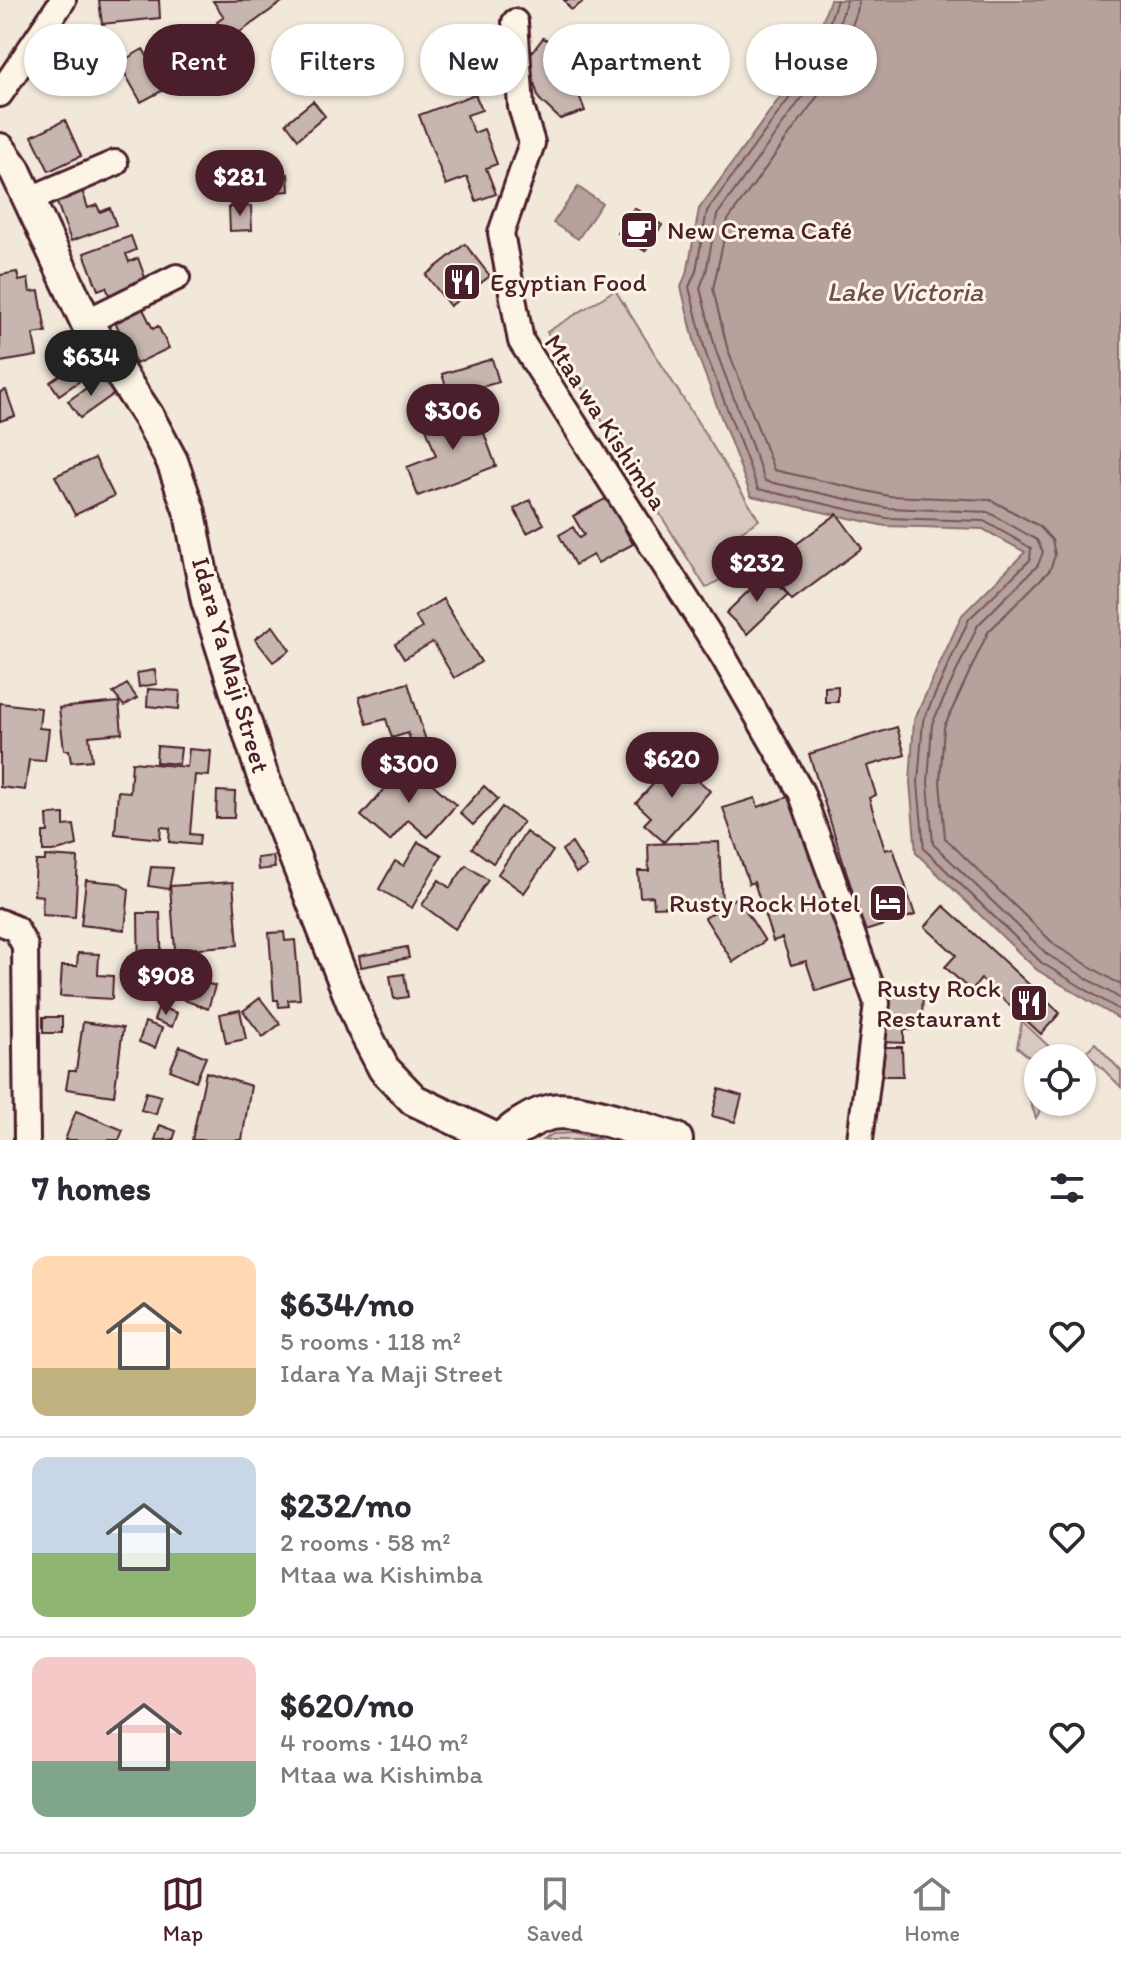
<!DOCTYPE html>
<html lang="en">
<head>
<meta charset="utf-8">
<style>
  :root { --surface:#fff; --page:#f2f2f3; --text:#2b2b33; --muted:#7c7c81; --line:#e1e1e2; --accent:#4a1f2b }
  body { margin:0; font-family:Itim,sans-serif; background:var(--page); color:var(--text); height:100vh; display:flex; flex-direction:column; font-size:30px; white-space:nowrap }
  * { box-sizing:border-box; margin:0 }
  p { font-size:26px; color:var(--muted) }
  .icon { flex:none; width:44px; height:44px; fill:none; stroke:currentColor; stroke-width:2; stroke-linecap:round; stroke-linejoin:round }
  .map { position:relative; height:1140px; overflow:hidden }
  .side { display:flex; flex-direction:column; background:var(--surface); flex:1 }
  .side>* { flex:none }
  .top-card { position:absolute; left:24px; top:24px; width:1074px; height:72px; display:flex; gap:16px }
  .buttons { position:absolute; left:1024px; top:1044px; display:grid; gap:16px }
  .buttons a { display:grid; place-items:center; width:72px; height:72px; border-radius:50%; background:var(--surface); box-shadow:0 2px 6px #0004; font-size:40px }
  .price { position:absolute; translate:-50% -68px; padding:0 18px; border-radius:28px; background:var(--accent); color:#fff; font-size:26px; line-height:52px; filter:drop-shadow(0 2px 4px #0008) }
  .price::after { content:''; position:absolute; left:50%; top:48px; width:24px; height:18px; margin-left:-12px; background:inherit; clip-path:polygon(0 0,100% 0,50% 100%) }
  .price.on { background:#222; color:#fff }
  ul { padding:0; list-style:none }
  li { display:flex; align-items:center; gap:24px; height:200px; padding:0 32px }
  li+li { border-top:2px solid var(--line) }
  li span { display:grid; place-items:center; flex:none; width:224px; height:160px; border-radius:16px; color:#555 }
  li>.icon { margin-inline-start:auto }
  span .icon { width:96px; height:96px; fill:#fffc; stroke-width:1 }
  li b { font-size:34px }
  h2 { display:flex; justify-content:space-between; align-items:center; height:96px; padding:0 32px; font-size:34px }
  .tag { padding:0 28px; border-radius:36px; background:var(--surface); box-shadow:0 2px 6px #0004; font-size:28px; line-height:72px }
  .tag.on { background:var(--accent); color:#fff }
  .dock { display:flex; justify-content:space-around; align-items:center; height:112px; border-top:2px solid var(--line); background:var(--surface); font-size:22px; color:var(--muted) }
  .dock a { display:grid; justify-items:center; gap:4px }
  .dock .on { color:var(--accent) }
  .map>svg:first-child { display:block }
  .green { fill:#d8cac0; stroke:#917476; stroke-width:2 }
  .water { fill:#b6a19c; stroke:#8b6d6f; stroke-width:2 }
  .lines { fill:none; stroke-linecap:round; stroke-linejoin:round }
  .shore { stroke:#755358; stroke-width:2 }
  .building { fill:#c7b6af; stroke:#4a1f2b; stroke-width:2 }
  .minor-casing { stroke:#4a1f2b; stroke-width:30 }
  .tertiary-casing { stroke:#4a1f2b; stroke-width:36 }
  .secondary-casing { stroke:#4a1f2b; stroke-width:40 }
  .minor { stroke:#fcf5e5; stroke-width:24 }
  .tertiary { stroke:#fcf5e5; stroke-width:30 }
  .secondary { stroke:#fcf5e5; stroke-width:34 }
  .labels { text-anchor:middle; stroke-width:6; stroke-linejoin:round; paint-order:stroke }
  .poi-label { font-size:26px; fill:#4a1f2b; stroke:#fcf5e5; text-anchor:start }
  .street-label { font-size:26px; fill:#4a1f2b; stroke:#fcf5e5 }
  .water-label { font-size:28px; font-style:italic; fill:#704c53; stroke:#fcf5e5 }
</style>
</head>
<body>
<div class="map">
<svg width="1121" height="1140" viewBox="0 0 1121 1140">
  <rect width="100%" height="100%" fill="#f1e8da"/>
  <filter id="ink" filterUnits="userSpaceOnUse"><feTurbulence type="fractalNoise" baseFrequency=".0125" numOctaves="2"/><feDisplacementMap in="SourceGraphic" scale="16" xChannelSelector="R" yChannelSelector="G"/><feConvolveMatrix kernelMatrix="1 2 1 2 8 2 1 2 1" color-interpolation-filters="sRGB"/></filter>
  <g filter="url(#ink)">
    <path class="green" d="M 615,290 L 759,520 L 734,536 L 750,562 L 706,588 L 547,332 Z
      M 1022,1021 L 1061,1058 L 1038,1058 L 1038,1102 L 1045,1102 L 1036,1118 L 1024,1083 L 1030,1058 L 1017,1047 Z
      M 1095,1043 L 1121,1071 L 1121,1087 L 1086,1052 Z
      M 576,1133 L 602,1140 L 543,1140 L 553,1134 Z"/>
    <path class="water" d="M 830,0 L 1121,0 L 1121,1020 L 1037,970 L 916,853 L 910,782 L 914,720 L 962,615 L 1025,552 L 983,529 L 885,526 L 751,496 L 698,356 L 681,287 L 688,269 L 699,209 L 810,56 Z
      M 578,187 L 602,203 L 578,239 L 553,223 Z"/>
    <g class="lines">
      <path class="shore" d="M 837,0 L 817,60 L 707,211 L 696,271 L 689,287 L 706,354 L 758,489 L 886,518 L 984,521 L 1031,548 L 1030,560 L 969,619 L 923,721 L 918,783 L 924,849 L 1042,963 L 1121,1011
        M 847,0 L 825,66 L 717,215 L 706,272 L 700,288 L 716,351 L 765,481 L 887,508 L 988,512 L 1037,540 L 1043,552 L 1038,565 L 978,625 L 932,724 L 928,783 L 933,844 L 1048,955 L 1121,999
        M 859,0 L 857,12 L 835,72 L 728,220 L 713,289 L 727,347 L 774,470 L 889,496 L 991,500 L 1039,526 L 1052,540 L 1055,555 L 1050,570 L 988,632 L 944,727 L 940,782 L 945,838 L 1056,946 L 1121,985"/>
    </g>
    <path class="building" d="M 99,0 L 159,0 L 160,18 L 102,24 Z
      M 285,0 L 229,40 L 217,22 L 224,17 L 213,1 Z
      M 564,0 L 586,0 L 571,10 Z
      M 543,38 L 588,58 L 580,75 L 570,71 L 585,111 L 560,119 L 539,99 L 527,59 Z
      M 298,43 L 317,48 L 313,64 L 320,66 L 316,83 L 290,77 Z
      M 143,49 L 155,69 L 162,66 L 173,85 L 141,102 L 119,63 Z
      M 475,94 L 482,110 L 467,115 L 474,133 L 484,129 L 497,164 L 486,168 L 496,194 L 476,201 L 467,177 L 446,185 L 419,115 Z
      M 313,101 L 325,116 L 298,139 L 286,123 Z
      M 65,120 L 81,156 L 49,171 L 32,136 Z
      M 288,174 L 289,191 L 275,192 L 274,175 Z
      M 82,190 L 88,208 L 97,205 L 100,212 L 110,208 L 116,225 L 71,241 L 56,200 Z
      M 251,206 L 252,230 L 230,231 L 229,207 Z
      M 634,208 L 662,225 L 645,251 L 618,233 Z
      M 131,236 L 136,250 L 126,254 L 129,262 L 138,258 L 147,283 L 110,297 L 106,287 L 98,290 L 84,253 Z
      M 465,244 L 490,276 L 450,306 L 426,275 Z
      M 17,272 L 19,281 L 28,279 L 30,292 L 39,291 L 46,332 L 33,334 L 37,356 L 0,362 L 0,275 Z
      M 142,307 L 153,329 L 158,326 L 169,348 L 136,364 L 114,320 Z
      M 492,359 L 499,382 L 449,396 L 442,374 Z
      M 78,363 L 87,376 L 59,395 L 50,382 Z
      M 102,377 L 114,394 L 80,418 L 68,401 Z
      M 6,390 L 15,416 L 0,421 L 0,392 Z
      M 474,406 L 496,466 L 418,496 L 407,467 L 436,456 L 425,425 Z
      M 95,458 L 114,496 L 75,515 L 55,476 Z
      M 607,498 L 633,544 L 598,563 L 593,555 L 575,565 L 559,535 L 573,527 L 579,538 L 584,535 L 573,516 Z
      M 530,500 L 544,524 L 527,533 L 514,509 Z
      M 837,514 L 862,548 L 792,600 L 767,566 Z
      M 767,573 L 788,595 L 747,634 L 726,613 Z
      M 443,599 L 481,662 L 454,678 L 433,642 L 404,659 L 395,644 L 422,628 L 415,616 Z
      M 273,626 L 290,650 L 273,662 L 255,639 Z
      M 155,670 L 157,684 L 139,687 L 137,673 Z
      M 408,683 L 427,744 L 413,748 L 408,733 L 392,738 L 386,719 L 367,724 L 359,697 Z
      M 127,684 L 137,698 L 124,706 L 113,693 Z
      M 838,686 L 838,702 L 825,702 L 825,687 Z
      M 148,689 L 180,691 L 179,709 L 147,706 Z
      M 119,702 L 122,733 L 89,736 L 92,760 L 71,762 L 69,750 L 64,750 L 59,708 Z
      M 0,703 L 41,708 L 39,728 L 49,729 L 45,761 L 29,760 L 25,790 L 0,787 Z
      M 897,727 L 905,755 L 867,766 L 876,795 L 869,798 L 885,850 L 893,848 L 915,915 L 865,931 L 809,754 Z
      M 157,746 L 181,748 L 179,764 L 156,762 Z
      M 189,749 L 211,751 L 209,776 L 195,775 L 190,834 L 200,835 L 199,845 L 169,842 L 170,828 L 161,827 L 160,839 L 115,834 L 118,791 L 130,792 L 132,762 L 187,767 Z
      M 676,759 L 710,791 L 664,842 L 644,824 L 651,817 L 636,803 Z
      M 408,762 L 456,805 L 428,837 L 408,820 L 390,841 L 361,816 Z
      M 484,786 L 498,799 L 473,825 L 460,813 Z
      M 217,791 L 235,792 L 234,818 L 216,818 Z
      M 793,795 L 854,979 L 816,991 L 806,961 L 791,965 L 782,938 L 773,941 L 754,882 L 749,884 L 723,808 L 755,798 L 758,807 Z
      M 502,807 L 523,822 L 493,863 L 472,848 Z
      M 64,814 L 64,826 L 74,825 L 77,845 L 57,851 L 43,851 L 43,832 L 48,832 L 47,815 Z
      M 526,832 L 553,851 L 524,893 L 498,874 Z
      M 418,842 L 442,855 L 412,908 L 379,889 L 395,861 L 404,866 Z
      M 719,842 L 722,904 L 654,907 L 653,896 L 640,897 L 638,871 L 649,871 L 648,844 Z
      M 572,843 L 587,867 L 576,873 L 562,850 Z
      M 45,856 L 78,858 L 75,917 L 42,915 L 43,896 L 34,895 L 36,861 L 45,861 Z
      M 273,856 L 275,868 L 258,870 L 257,858 Z
      M 466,865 L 488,880 L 455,929 L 422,905 L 439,880 L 450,888 Z
      M 151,867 L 173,868 L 169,889 L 148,886 Z
      M 86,880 L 118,883 L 129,890 L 125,930 L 81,925 Z
      M 233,882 L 238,945 L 175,950 L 170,886 Z
      M 737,897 L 765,941 L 733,962 L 705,918 Z
      M 944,906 L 1060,1013 L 1041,1034 L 981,979 L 971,991 L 945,967 L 956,955 L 925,927 Z
      M 138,913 L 160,913 L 162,970 L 152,970 L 153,979 L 139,979 Z
      M 284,932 L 285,941 L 295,940 L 300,999 L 288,1000 L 289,1006 L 279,1007 L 278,1000 L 274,1000 L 269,933 Z
      M 407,947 L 409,958 L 361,967 L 359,956 Z
      M 78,953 L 99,954 L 98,975 L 113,976 L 112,999 L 60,996 L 62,966 L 77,966 Z
      M 404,974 L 408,997 L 394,999 L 390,976 Z
      M 192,978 L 215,986 L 208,1009 L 184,1000 Z
      M 886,988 L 923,990 L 922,1019 L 911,1018 L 911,1030 L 904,1030 L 904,1043 L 883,1042 Z
      M 260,998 L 280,1024 L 263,1037 L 243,1011 Z
      M 159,1007 L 177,1013 L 172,1027 L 154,1020 Z
      M 240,1010 L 246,1039 L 226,1043 L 220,1014 Z
      M 43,1017 L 62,1017 L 62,1033 L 43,1033 Z
      M 83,1022 L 123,1028 L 114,1096 L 66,1089 L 69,1071 L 76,1071 Z
      M 145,1022 L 162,1028 L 155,1048 L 139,1042 Z
      M 180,1046 L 206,1057 L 196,1081 L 170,1070 Z
      M 882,1047 L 902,1047 L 903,1076 L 883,1076 Z
      M 206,1072 L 251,1086 L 242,1140 L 192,1140 Z
      M 719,1089 L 742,1096 L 735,1122 L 712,1116 Z
      M 146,1092 L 161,1096 L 156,1114 L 141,1110 Z
      M 76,1111 L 123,1130 L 119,1140 L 65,1140 Z
      M 160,1125 L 176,1131 L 173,1140 L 155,1140 Z"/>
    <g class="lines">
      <defs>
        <path id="minor" d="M 515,22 L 521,107 L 532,143 L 501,233 L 521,341 L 723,656 L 801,792 L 877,1003 L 860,1140
          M 0,94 L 63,0
          M 28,200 L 115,163
          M 86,322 L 177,277
          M 0,922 L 16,929 L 25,946 L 27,1140"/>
        <path id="tertiary" d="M 0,149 L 15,170 L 86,322 L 148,416 L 172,461 L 190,513 L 207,601 L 262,774 L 361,1025 L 384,1069 L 414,1100 L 499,1140"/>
        <path id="secondary" d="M 503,1140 C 517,1127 532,1116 552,1112 C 582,1107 644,1131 675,1140"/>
      </defs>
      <use href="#minor" class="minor-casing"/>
      <use href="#tertiary" class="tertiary-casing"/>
      <use href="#secondary" class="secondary-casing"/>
      <use href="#minor" class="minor"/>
      <use href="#tertiary" class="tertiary"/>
      <use href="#secondary" class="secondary"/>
    </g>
  </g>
  <defs>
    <symbol id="cafe-square" viewBox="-11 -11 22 22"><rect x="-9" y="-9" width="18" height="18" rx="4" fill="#4a1f2b" stroke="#fcf5e5"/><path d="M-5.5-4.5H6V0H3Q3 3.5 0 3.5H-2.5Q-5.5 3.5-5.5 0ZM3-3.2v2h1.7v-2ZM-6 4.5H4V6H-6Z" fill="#fff"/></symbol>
    <symbol id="restaurant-square" viewBox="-11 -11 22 22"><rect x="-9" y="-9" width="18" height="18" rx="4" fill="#4a1f2b" stroke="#fcf5e5"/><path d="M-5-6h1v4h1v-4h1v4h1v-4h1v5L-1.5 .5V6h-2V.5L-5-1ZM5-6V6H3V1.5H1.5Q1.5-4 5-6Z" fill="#fff"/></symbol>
    <symbol id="hotel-square" viewBox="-11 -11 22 22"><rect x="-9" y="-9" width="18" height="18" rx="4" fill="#4a1f2b" stroke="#fcf5e5"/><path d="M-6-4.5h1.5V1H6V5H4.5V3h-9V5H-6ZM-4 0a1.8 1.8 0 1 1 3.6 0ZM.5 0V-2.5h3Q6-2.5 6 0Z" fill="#fff"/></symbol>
  </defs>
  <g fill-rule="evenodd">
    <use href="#cafe-square" x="617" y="208" width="44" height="44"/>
    <use href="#restaurant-square" x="440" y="260" width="44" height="44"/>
    <use href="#hotel-square" x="866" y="881" width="44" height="44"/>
    <use href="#restaurant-square" x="1007" y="981" width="44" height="44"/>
  </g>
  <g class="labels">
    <g class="poi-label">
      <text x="667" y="239">New Crema Café</text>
      <text x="490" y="291">Egyptian Food</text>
      <text x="860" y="912" text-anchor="end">Rusty Rock Hotel</text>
      <text x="1001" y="997" text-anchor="end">Rusty Rock<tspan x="1001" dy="30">Restaurant</tspan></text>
    </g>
    <g class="street-label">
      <text transform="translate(606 422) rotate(57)" y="9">Mtaa wa Kishimba</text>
      <text transform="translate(231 665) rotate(74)" y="9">Idara Ya Maji Street</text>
    </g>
    <g class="water-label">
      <text x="905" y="301">Lake Victoria</text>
    </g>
  </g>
</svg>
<div class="buttons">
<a><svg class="icon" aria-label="locate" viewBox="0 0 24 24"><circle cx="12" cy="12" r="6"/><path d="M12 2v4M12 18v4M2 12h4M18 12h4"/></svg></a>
</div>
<b class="price" style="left:240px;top:218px">$281</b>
<b class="price on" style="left:91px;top:398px">$634</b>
<b class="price" style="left:453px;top:452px">$306</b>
<b class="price" style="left:757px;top:604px">$232</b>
<b class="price" style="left:672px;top:800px">$620</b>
<b class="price" style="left:409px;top:805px">$300</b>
<b class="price" style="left:166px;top:1017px">$908</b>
<div class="top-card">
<a class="tag">Buy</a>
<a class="tag on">Rent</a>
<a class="tag">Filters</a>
<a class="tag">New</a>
<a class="tag">Apartment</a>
<a class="tag">House</a>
</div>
</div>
<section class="side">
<h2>7 homes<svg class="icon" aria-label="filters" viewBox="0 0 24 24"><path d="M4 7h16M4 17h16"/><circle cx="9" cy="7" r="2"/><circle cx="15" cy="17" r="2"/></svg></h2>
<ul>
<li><span style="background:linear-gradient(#ffd9b3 70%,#c2b280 0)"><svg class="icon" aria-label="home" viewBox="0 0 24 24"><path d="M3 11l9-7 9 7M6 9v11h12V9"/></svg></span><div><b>$634/mo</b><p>5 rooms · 118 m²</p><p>Idara Ya Maji Street</p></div><svg class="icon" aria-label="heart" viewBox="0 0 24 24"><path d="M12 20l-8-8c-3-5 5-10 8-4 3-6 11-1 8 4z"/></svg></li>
<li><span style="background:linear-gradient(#c9d6e8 60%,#8fb573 0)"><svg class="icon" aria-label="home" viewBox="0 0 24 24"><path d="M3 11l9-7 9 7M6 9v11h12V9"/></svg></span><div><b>$232/mo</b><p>2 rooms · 58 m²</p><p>Mtaa wa Kishimba</p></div><svg class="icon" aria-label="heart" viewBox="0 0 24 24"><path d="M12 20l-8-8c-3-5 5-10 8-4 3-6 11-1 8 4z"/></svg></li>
<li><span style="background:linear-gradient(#f6c9c9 65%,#7fa58c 0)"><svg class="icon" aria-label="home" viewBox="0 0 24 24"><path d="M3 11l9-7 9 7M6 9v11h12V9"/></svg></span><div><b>$620/mo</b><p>4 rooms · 140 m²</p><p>Mtaa wa Kishimba</p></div><svg class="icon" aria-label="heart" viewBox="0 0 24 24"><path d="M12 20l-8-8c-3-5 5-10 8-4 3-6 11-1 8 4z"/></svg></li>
</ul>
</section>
<nav class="dock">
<a class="on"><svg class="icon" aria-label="map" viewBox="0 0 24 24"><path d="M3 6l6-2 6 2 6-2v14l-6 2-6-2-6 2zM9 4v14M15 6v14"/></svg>Map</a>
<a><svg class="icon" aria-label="saved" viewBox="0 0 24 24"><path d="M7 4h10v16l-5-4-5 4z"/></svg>Saved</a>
<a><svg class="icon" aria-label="home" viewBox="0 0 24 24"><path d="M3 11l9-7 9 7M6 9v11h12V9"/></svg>Home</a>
</nav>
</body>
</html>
